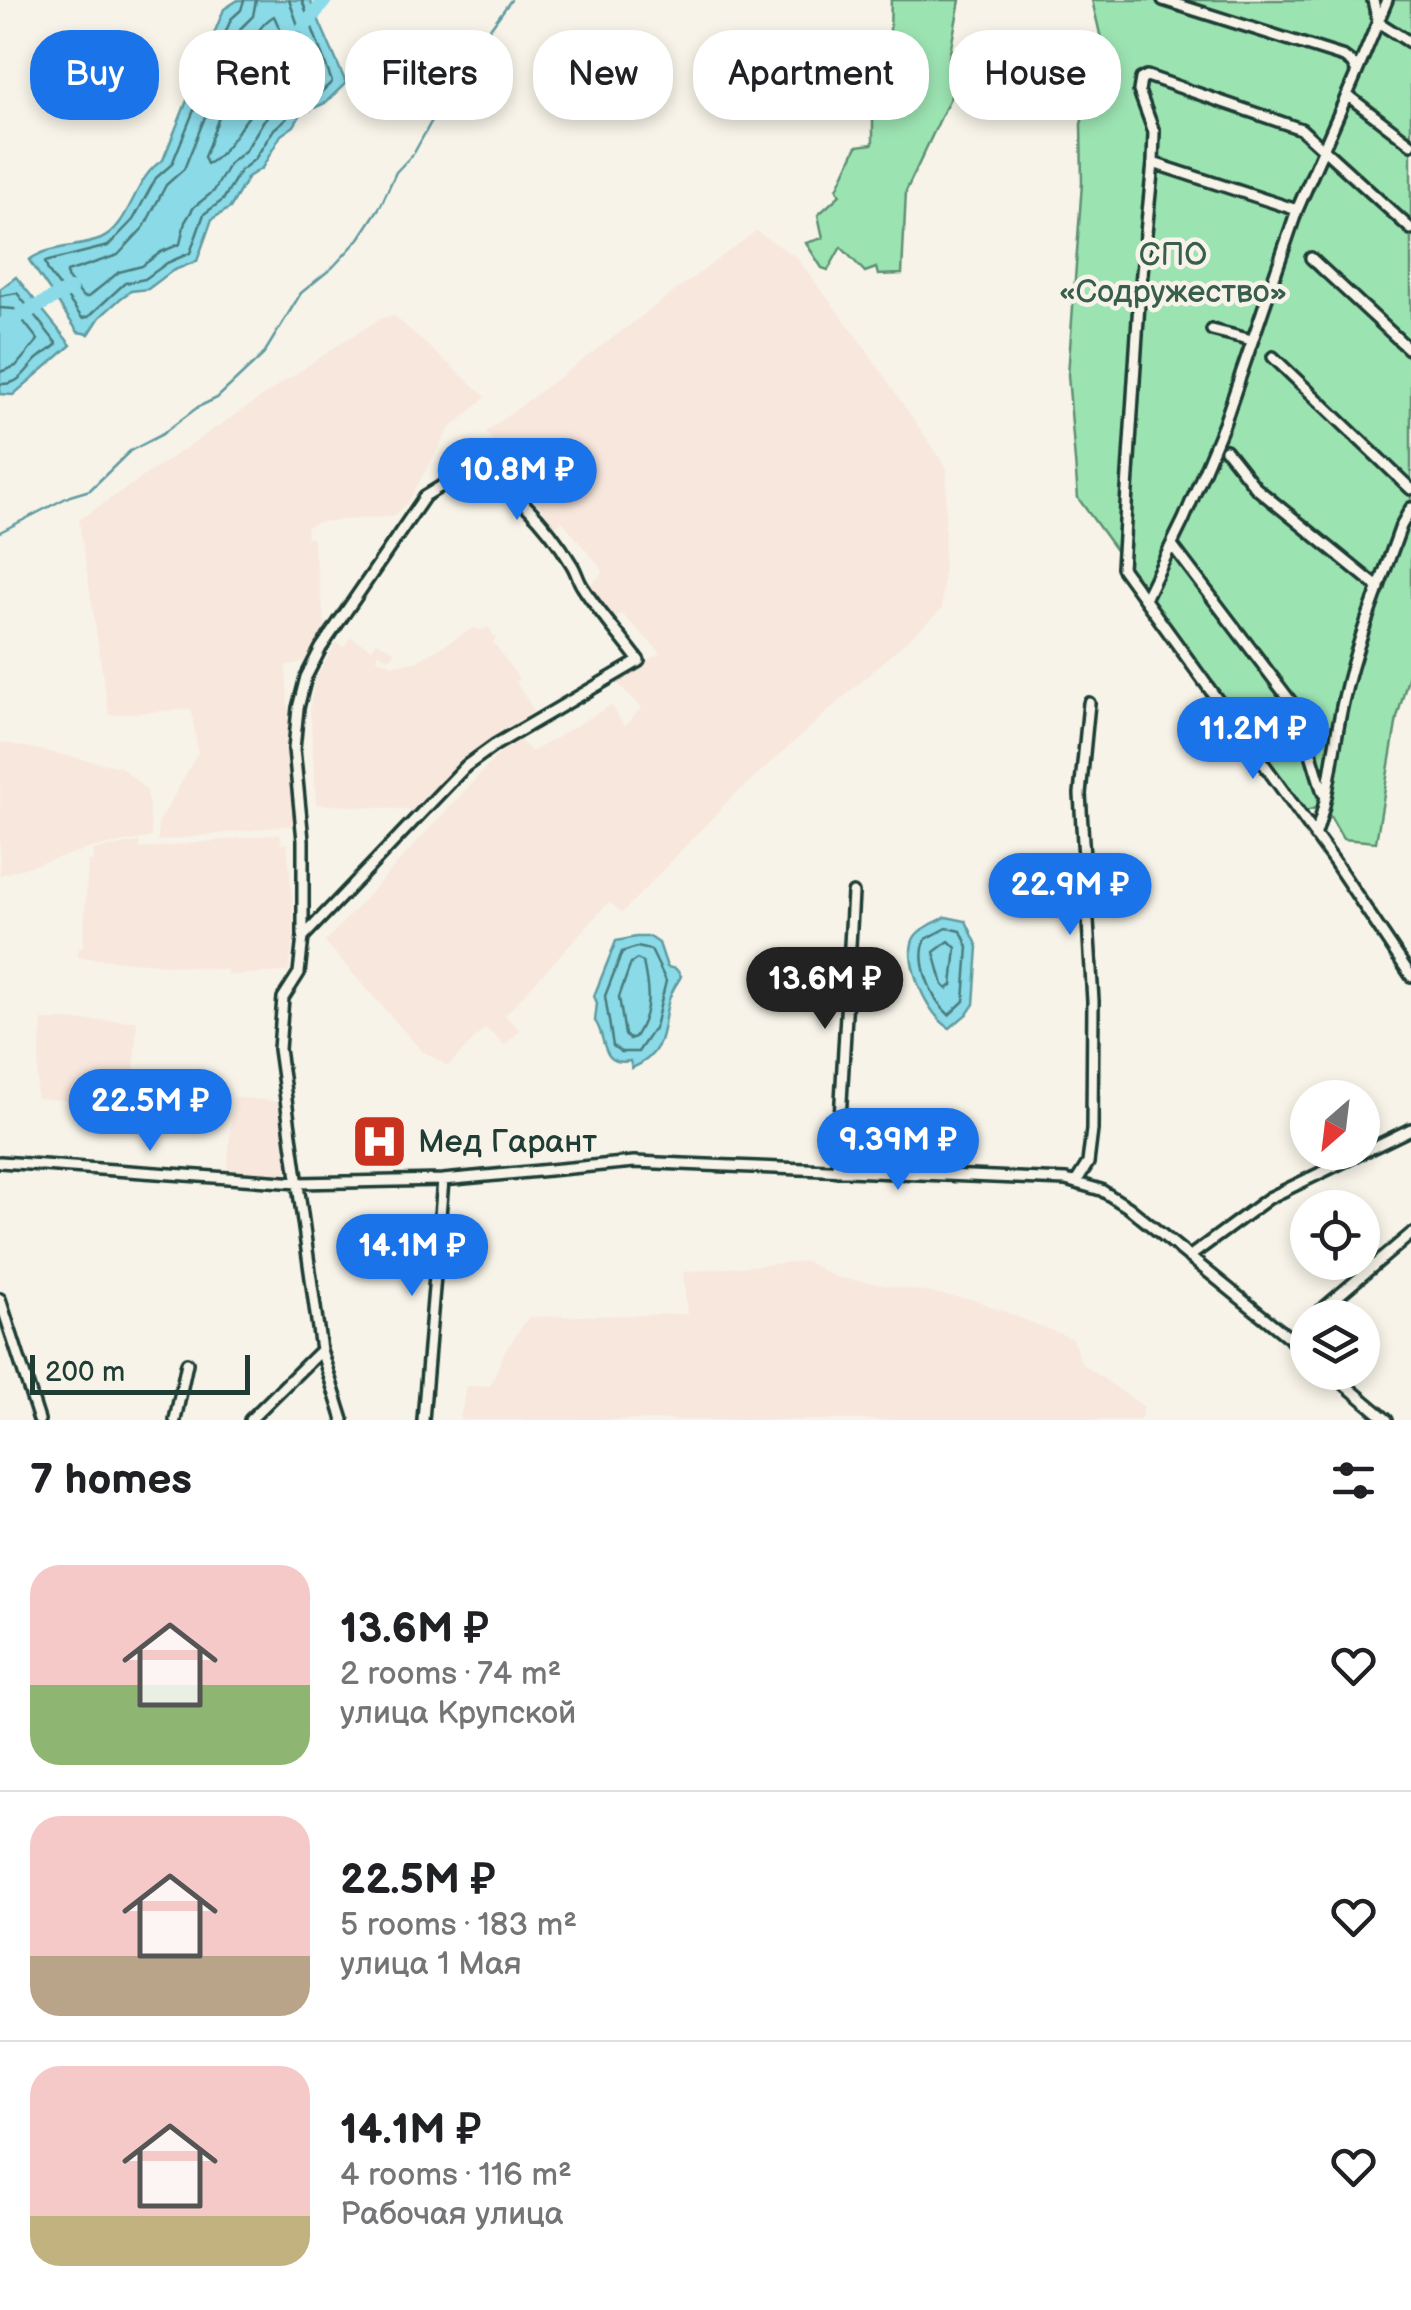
<!DOCTYPE html>
<html lang="en">
<head>
<meta charset="utf-8">
<style>
  :root { --surface:#fff; --page:#f6f6f6; --text:#202124; --muted:#757577; --line:#e0e0e0; --accent:#1a73e8 }
  body { margin:0; font-family:"Balsamiq Sans",sans-serif; background:var(--page); color:var(--text); height:100vh; display:flex; flex-direction:column; font-size:38px; white-space:nowrap }
  * { box-sizing:border-box; margin:0 }
  p { font-size:32px; color:var(--muted) }
  .icon { flex:none; width:55px; height:55px; fill:none; stroke:currentColor; stroke-width:2; stroke-linecap:round; stroke-linejoin:round }
  .map { position:relative; height:1420px; overflow:hidden }
  .panel { display:flex; flex-direction:column; background:var(--surface); flex:1 }
  .panel>* { flex:none }
  .top-card { position:absolute; left:30px; top:30px; width:1352px; height:90px; display:flex; gap:20px }
  .needle { width:65px; rotate:208deg }
  .fabs { position:absolute; left:1290px; top:1080px; display:grid; gap:20px }
  .fabs a { display:grid; place-items:center; width:90px; height:90px; border-radius:50%; background:var(--surface); box-shadow:0 5px 15px #0003; font-size:50px }
  .scale { position:absolute; left:30px; bottom:25px; width:220px; box-sizing:border-box; padding-left:10px; border:5px solid #1f3d34; border-top:0; font-size:28px; line-height:35px; white-space:nowrap; color:#1f3d34; -webkit-text-stroke:8px #f7f3e8; paint-order:stroke }
  .price { position:absolute; translate:-50% -85px; padding:0 22px; border-radius:35px; background:var(--accent); color:#fff; font-size:32px; line-height:65px; filter:drop-shadow(0 2px 5px #0008) }
  .price::after { content:''; position:absolute; left:50%; top:60px; width:30px; height:22px; margin-left:-15px; background:inherit; clip-path:polygon(0 0,100% 0,50% 100%) }
  .price.selected { background:#222; color:#fff }
  ul { padding:0; list-style:none }
  li { display:flex; align-items:center; gap:30px; height:250px; padding:0 30px }
  li+li { border-top:2px solid var(--line) }
  li span { display:grid; place-items:center; flex:none; width:280px; height:200px; border-radius:30px; color:#555 }
  li>.icon { margin-inline-start:auto }
  span .icon { width:120px; height:120px; fill:#fffc; stroke-width:1 }
  li b { font-size:42px }
  h2 { display:flex; justify-content:space-between; align-items:center; height:120px; padding:0 30px; font-size:42px }
  .chip { padding:0 35px; border-radius:40px; background:var(--surface); box-shadow:0 5px 15px #0003; font-size:35px; line-height:90px }
  .chip.selected { background:var(--accent); color:#fff }
  .map>svg:first-child { display:block }
  .built { fill:#f8e7dc }
  .green { fill:#9ce3b2; stroke:#5e9073; stroke-width:2.5 }
  .water { fill:#8bdae8; stroke:#609ba0; stroke-width:2.5 }
  .lines { fill:none; stroke-linecap:round; stroke-linejoin:round }
  .shore { stroke:#4a7c7c; stroke-width:2.5 }
  .stream { stroke:#609ba0; stroke-width:2.5 }
  .river { stroke:#8bdae8; stroke-width:14 }
  .minor-casing { stroke:#1f3d34; stroke-width:16 }
  .minor { stroke:#f7f3e8; stroke-width:9 }
  .labels { text-anchor:middle; stroke-width:9; stroke-linejoin:round; paint-order:stroke }
  .park-label { font-size:32px; fill:#385e4d; stroke:#f7f3e8 }
  .poi-label { font-size:32px; fill:#1f3d34; stroke:#f7f3e8; text-anchor:start }
</style>
</head>
<body>
<div class="map">
<svg width="1411" height="1420" viewBox="0 0 1411 1420">
  <rect width="100%" height="100%" fill="#f7f3e8"/>
  <filter id="ink" filterUnits="userSpaceOnUse"><feTurbulence type="fractalNoise" baseFrequency=".01" numOctaves="2"/><feDisplacementMap in="SourceGraphic" scale="20" xChannelSelector="R" yChannelSelector="G"/><feConvolveMatrix kernelMatrix="1 2 1 2 8 2 1 2 1" color-interpolation-filters="sRGB"/></filter>
  <g filter="url(#ink)">
    <path class="built" d="M 756,231 L 796,257 L 863,345 L 947,469 L 942,609 L 730,799 L 622,913 L 609,902 L 505,1015 L 520,1030 L 505,1045 L 485,1028 L 448,1066 L 421,1050 L 325,942 L 493,760 L 517,738 L 532,752 L 611,705 L 624,726 L 642,708 L 614,680 L 661,653 L 622,614 L 616,618 L 588,587 L 604,572 L 562,521 L 555,526 L 486,432 Z
      M 393,315 L 486,397 L 449,429 L 408,502 L 394,516 L 319,522 L 306,527 L 307,538 L 312,537 L 326,629 L 309,660 L 286,666 L 294,825 L 158,841 L 158,824 L 198,753 L 191,709 L 109,715 L 79,520 L 346,340 L 380,319 Z
      M 488,627 L 496,639 L 493,642 L 519,679 L 516,682 L 534,711 L 460,760 L 415,810 L 316,804 L 310,706 L 315,679 L 336,643 L 344,648 L 350,637 L 372,649 L 377,642 L 394,651 L 390,659 L 378,653 L 376,658 L 392,665 L 416,662 L 473,628 L 482,630 Z
      M 0,742 L 121,767 L 147,791 L 152,837 L 91,848 L 0,875 Z
      M 280,834 L 281,844 L 287,843 L 295,930 L 288,972 L 228,975 L 227,970 L 78,957 L 79,948 L 83,947 L 88,861 L 93,861 L 93,850 L 139,842 L 140,849 Z
      M 42,1020 L 137,1021 L 132,1105 L 36,1098 Z
      M 233,1097 L 281,1102 L 290,1164 L 285,1177 L 227,1175 Z
      M 806,1261 L 835,1277 L 975,1300 L 1073,1339 L 1081,1363 L 1144,1407 L 1140,1420 L 460,1420 L 466,1386 L 490,1386 L 505,1351 L 529,1317 L 687,1314 L 683,1272 Z"/>
    <path class="green" d="M 891,0 L 960,0 L 949,58 L 958,81 L 906,191 L 902,274 L 878,275 L 876,268 L 865,272 L 841,247 L 828,270 L 822,268 L 806,243 L 823,238 L 818,215 L 840,195 L 837,189 L 857,146 L 873,144 L 873,115 L 886,110 L 887,80 L 904,49 L 890,31 Z
      M 1092,0 L 1411,0 L 1411,667 L 1397,718 L 1376,842 L 1343,839 L 1324,806 L 1305,811 L 1078,498 L 1068,375 L 1082,183 L 1081,124 L 1103,47 Z"/>
    <path class="water" d="M 238,0 L 310,0 L 346,83 L 325,103 L 301,114 L 294,126 L 281,135 L 262,168 L 248,177 L 230,208 L 212,219 L 197,261 L 172,271 L 148,289 L 131,291 L 121,298 L 100,317 L 89,334 L 78,332 L 29,260 C 52,244 76,249 101,239 C 131,226 134,176 163,160 L 224,9 Z
      M 16,277 L 71,345 L 13,395 L 0,394 L 0,289 Z
      M 946,917 L 966,921 L 978,947 L 974,1004 L 968,1013 L 950,1028 C 929,1018 902,960 914,938 C 919,928 937,922 946,917 Z
      M 636,937 L 650,937 L 659,943 L 667,967 L 676,969 L 681,976 C 679,981 675,985 673,990 C 658,1016 674,1050 632,1068 L 630,1061 C 599,1067 607,1036 595,1021 L 597,1003 L 594,996 L 616,941 Z"/>
    <g class="lines">
      <path class="shore" d="M 244,0 L 241,10 L 231,19 L 172,164 L 156,178 L 133,220 L 108,246 L 45,262 L 48,271 L 82,318 L 88,317 L 125,283 L 145,279 L 167,263 L 190,253 L 204,214 L 223,200 L 240,171 L 255,159 L 274,129 L 286,119 L 295,106 L 319,94 L 332,82 L 302,0
        M 256,0 L 253,16 L 241,28 L 184,169 L 166,185 L 144,227 L 118,255 L 67,272 L 67,277 L 83,297 L 88,297 L 119,272 L 142,266 L 161,252 L 180,244 L 185,222 L 194,207 L 214,191 L 230,163 L 246,150 L 264,120 L 287,96 L 317,79 L 289,0
        M 274,16 L 298,71 C 281,83 269,95 255,109 C 238,126 228,154 207,164 L 204,157 C 219,122 243,33 274,16 Z
        M 0,296 L 17,293 L 57,344 C 50,351 42,354 36,360 C 24,373 19,385 0,384
        M 0,308 L 14,309 L 38,340 L 16,366 L 0,372
        M 947,928 L 961,931 L 968,947 L 964,1001 L 949,1015 C 932,1000 915,961 926,939 Z
        M 949,941 L 956,948 L 952,985 L 947,989 L 943,985 L 934,952 Z
        M 637,947 L 651,950 L 666,981 L 655,1027 L 638,1052 L 621,1052 L 613,1046 L 605,996 L 622,952 Z
        M 637,959 L 643,962 C 649,990 652,1011 635,1037 L 629,1039 L 625,1035 L 619,997 L 631,963 Z"/>
      <path class="stream" d="M 467,65 L 477,58 L 475,49 L 511,0
        M 0,532 L 70,496 L 90,490 L 130,451 L 161,435 L 198,407 L 217,398 L 263,355 L 301,293 L 333,267 L 358,240 L 381,205 L 396,172 L 414,153 L 441,104 L 458,80"/>
      <path class="river" d="M 304,27 L 325,0
        M 0,326 L 70,289"/>
      <defs>
        <path id="minor" d="M 1163,0 L 1344,57 L 1352,63 L 1357,72 L 1347,95 L 1411,144
          M 1373,0 L 1378,22 L 1411,43
          M 1357,72 L 1387,0
          M 1153,163 L 1297,210
          M 1411,229 L 1301,129 L 1147,76 L 1141,79 L 1139,91 L 1154,132 L 1153,163 L 1139,303 L 1122,568 L 1334,861 L 1411,976
          M 1311,258 L 1411,351
          M 1212,330 L 1252,340
          M 1273,357 L 1411,489
          M 1226,450 L 1256,488 L 1379,588
          M 1172,545 L 1298,711 L 1323,793
          M 1145,599 L 1184,519 L 1224,424 L 1297,210 L 1347,95
          M 1315,836 C 1331,792 1333,743 1344,698 C 1357,639 1381,583 1401,526 L 1411,508
          M 0,1162 L 298,1183 L 443,1180 L 634,1162 L 1066,1180 L 1101,1190 L 1128,1207 L 1308,1353
          M 837,1171 L 853,893
          M 1076,1182 L 1088,1163 L 1092,1130 L 1093,1001 L 1080,794 L 1089,703
          M 1189,1257 L 1269,1198 L 1411,1129
          M 0,1299 L 39,1420
          M 1312,1318 L 1411,1234
          M 1291,1340 L 1308,1321
          M 321,1350 L 343,1420
          M 1330,1372 L 1387,1420
          M 175,1420 L 187,1363
          M 250,1420 L 321,1350 L 279,1049 L 283,998 L 299,973 L 303,937 L 303,840 L 294,749 L 298,708 L 306,677 L 321,648 L 425,496 L 463,473 C 505,471 552,531 572,565 C 576,571 578,580 582,586 C 598,612 621,636 639,661 L 495,745 L 466,766 L 303,937
          M 423,1420 L 443,1180"/>
      </defs>
      <use href="#minor" class="minor-casing"/>
      <use href="#minor" class="minor"/>
    </g>
  </g>
  <defs>
    <symbol id="hospital-square" viewBox="-11 -11 22 22"><rect x="-9" y="-9" width="18" height="18" rx="4" fill="#c8321e" stroke="#f7f3e8"/><path d="M-5-5h3v3.5h4V-5h3V5h-3V1.5h-4V5h-3Z" fill="#fff"/></symbol>
  </defs>
  <g fill-rule="evenodd">
    <use href="#hospital-square" x="348" y="1110" width="63" height="63"/>
  </g>
  <g class="labels">
    <g class="park-label">
      <text x="1173" y="265">СПО<tspan x="1173" dy="37">«Содружество»</tspan></text>
    </g>
    <g class="poi-label">
      <text x="418" y="1152">Мед Гарант</text>
    </g>
  </g>
</svg>
<div class="fabs">
<a><svg class="needle" viewBox="-14 -14 28 28"><path d="M0-13l5 13h-10z" fill="#e53935"/><path d="M0 13l5-13h-10z" fill="#757577"/></svg></a>
<a><svg class="icon" aria-label="locate" viewBox="0 0 24 24"><circle cx="12" cy="12" r="6"/><path d="M12 2v4M12 18v4M2 12h4M18 12h4"/></svg></a>
<a><svg class="icon" aria-label="layers" viewBox="0 0 24 24"><path d="M12 4l9 5-9 5-9-5zM3 14l9 5 9-5"/></svg></a>
</div>
<div class="scale">200 m</div>
<b class="price" style="left:517px;top:523px">10.8M ₽</b>
<b class="price" style="left:1253px;top:782px">11.2M ₽</b>
<b class="price" style="left:1070px;top:938px">22.9M ₽</b>
<b class="price selected" style="left:825px;top:1032px">13.6M ₽</b>
<b class="price" style="left:150px;top:1154px">22.5M ₽</b>
<b class="price" style="left:898px;top:1193px">9.39M ₽</b>
<b class="price" style="left:412px;top:1299px">14.1M ₽</b>
<div class="top-card">
<a class="chip selected">Buy</a>
<a class="chip">Rent</a>
<a class="chip">Filters</a>
<a class="chip">New</a>
<a class="chip">Apartment</a>
<a class="chip">House</a>
</div>
</div>
<section class="panel">
<h2>7 homes<svg class="icon" aria-label="filters" viewBox="0 0 24 24"><path d="M4 7h16M4 17h16"/><circle cx="9" cy="7" r="2"/><circle cx="15" cy="17" r="2"/></svg></h2>
<ul>
<li><span style="background:linear-gradient(#f6c9c9 60%,#8fb573 0)"><svg class="icon" aria-label="home" viewBox="0 0 24 24"><path d="M3 11l9-7 9 7M6 9v11h12V9"/></svg></span><div><b>13.6M ₽</b><p>2 rooms · 74 m²</p><p>улица Крупской</p></div><svg class="icon" aria-label="heart" viewBox="0 0 24 24"><path d="M12 20l-8-8c-3-5 5-10 8-4 3-6 11-1 8 4z"/></svg></li>
<li><span style="background:linear-gradient(#f6c9c9 70%,#b9a48a 0)"><svg class="icon" aria-label="home" viewBox="0 0 24 24"><path d="M3 11l9-7 9 7M6 9v11h12V9"/></svg></span><div><b>22.5M ₽</b><p>5 rooms · 183 m²</p><p>улица 1 Мая</p></div><svg class="icon" aria-label="heart" viewBox="0 0 24 24"><path d="M12 20l-8-8c-3-5 5-10 8-4 3-6 11-1 8 4z"/></svg></li>
<li><span style="background:linear-gradient(#f6c9c9 75%,#c2b280 0)"><svg class="icon" aria-label="home" viewBox="0 0 24 24"><path d="M3 11l9-7 9 7M6 9v11h12V9"/></svg></span><div><b>14.1M ₽</b><p>4 rooms · 116 m²</p><p>Рабочая улица</p></div><svg class="icon" aria-label="heart" viewBox="0 0 24 24"><path d="M12 20l-8-8c-3-5 5-10 8-4 3-6 11-1 8 4z"/></svg></li>
</ul>
</section>
</body>
</html>
